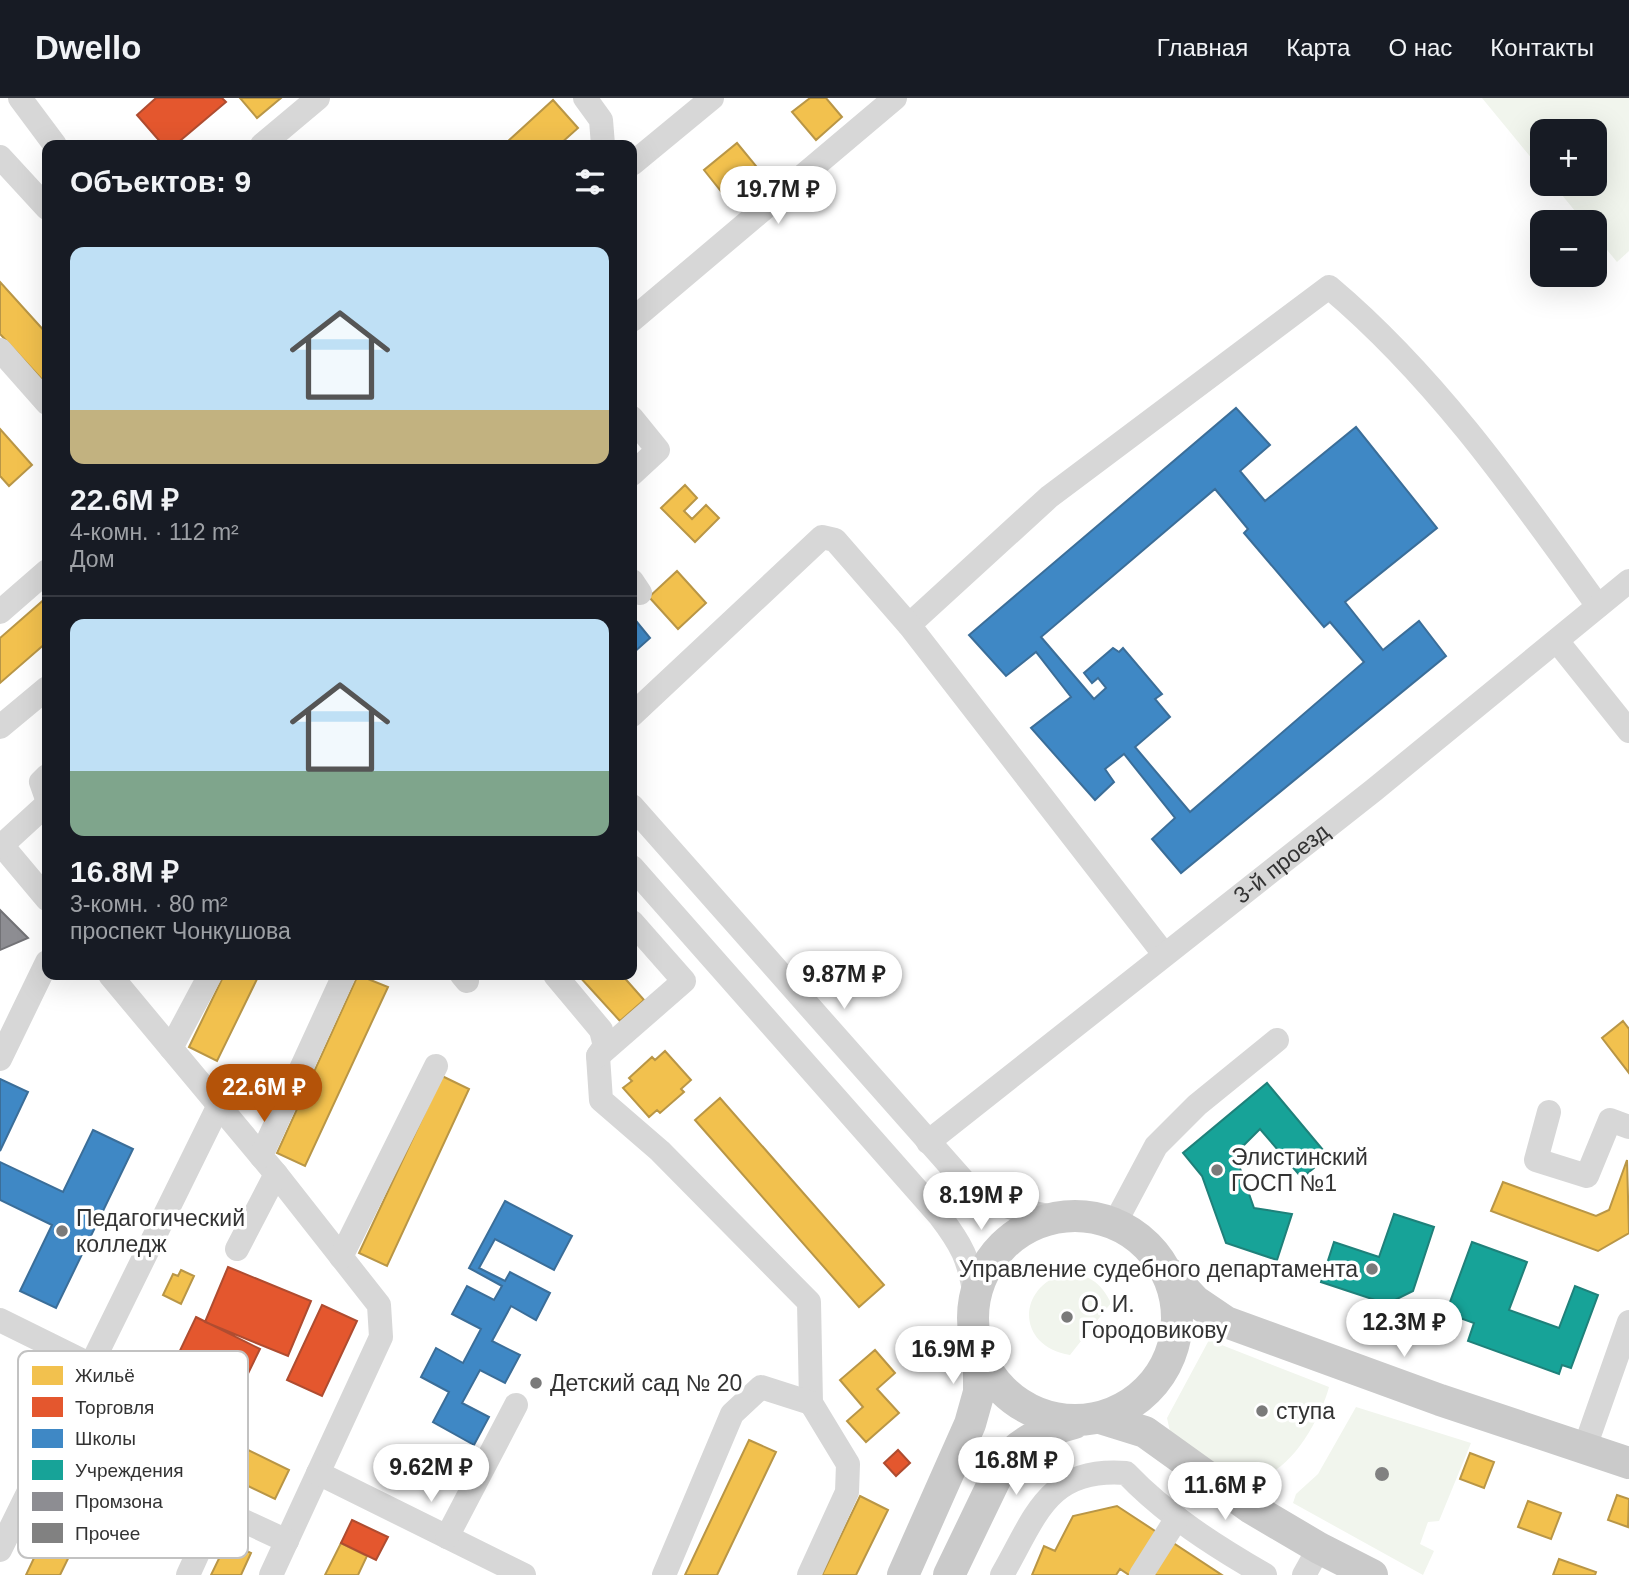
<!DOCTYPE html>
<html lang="ru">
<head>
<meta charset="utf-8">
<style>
  :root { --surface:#171b24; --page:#242831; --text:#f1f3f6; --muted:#9ea1a6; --line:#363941; --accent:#b45309 }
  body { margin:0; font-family:Arial,sans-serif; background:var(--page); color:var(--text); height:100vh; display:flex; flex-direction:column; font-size:26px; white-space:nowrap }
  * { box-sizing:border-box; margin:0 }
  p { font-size:23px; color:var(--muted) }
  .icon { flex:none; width:38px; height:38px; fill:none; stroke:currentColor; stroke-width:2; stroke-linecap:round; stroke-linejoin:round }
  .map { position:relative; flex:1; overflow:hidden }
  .details { position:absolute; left:42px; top:42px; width:595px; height:840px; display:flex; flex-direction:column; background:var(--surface); border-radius:14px; box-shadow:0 7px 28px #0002 }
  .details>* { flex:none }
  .buttons { position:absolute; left:1530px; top:21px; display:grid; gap:14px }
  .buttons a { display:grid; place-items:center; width:77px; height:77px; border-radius:14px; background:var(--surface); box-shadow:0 7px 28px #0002; font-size:35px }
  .price { position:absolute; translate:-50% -60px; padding:0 16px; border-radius:24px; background:#fff; color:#222; font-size:23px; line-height:46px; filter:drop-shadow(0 2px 4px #0008) }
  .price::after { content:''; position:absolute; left:50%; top:42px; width:21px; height:16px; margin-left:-10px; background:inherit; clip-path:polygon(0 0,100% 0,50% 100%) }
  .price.active { background:var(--accent); color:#fff }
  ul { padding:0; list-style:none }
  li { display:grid; align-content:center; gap:14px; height:371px; padding:0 28px }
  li+li { border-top:2px solid var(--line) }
  li span { display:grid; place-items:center; height:217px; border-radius:14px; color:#555 }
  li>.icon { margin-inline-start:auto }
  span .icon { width:126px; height:126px; fill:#fffc; stroke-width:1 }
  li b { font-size:30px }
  h2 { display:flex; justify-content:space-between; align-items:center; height:84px; padding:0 28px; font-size:30px }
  header { display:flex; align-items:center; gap:42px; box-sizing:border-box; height:98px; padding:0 35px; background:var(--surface); border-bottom:2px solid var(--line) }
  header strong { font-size:33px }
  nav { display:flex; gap:38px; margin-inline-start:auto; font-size:24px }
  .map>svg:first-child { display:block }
  .green { fill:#f1f5ed }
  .homes { fill:#f2c14e; stroke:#b99646; stroke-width:2 }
  .shops { fill:#e4572e; stroke:#af4c30; stroke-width:2 }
  .schools { fill:#3f88c5; stroke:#3b6e99; stroke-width:2; fill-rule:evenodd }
  .public { fill:#17a398; stroke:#1f817a; stroke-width:2 }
  .industry { fill:#8d8d92; stroke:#727276; stroke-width:2 }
  .building { fill:#818181 }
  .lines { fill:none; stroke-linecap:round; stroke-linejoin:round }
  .minor { stroke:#d7d7d7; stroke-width:24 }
  .major { stroke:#cacaca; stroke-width:32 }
  .poi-dot { fill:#7a7a7a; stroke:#fff; stroke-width:2.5 }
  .labels { text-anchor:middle; stroke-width:7; stroke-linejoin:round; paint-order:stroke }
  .street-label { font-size:23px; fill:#333; stroke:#fff }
  .poi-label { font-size:23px; fill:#333; stroke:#fff; text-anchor:start }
  .key { fill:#fff; stroke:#c2c2c2; stroke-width:2 }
  .key-label { font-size:19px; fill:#333 }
</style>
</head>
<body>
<header>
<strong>Dwello</strong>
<nav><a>Главная</a><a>Карта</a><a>О нас</a><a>Контакты</a></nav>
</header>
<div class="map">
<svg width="1629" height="1477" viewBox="0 0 1629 1477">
  <rect width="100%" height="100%" fill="#fff"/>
  <path class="green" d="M 1482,0 L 1629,0 L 1629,153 L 1617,164 L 1594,136 L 1594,124 L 1584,124 L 1553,86 L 1594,86 L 1594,33 L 1542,33 L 1542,73 Z
    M 1064,1175 C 1087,1175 1101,1184 1111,1205 L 1070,1257 C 1018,1249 1015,1192 1064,1175 Z
    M 1209,1242 L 1329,1289 C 1321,1320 1284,1391 1242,1378 C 1218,1370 1193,1350 1171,1338 L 1167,1320 Z
    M 1356,1309 L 1471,1345 L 1439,1423 L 1428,1424 L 1420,1446 L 1434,1453 L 1423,1477 L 1293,1405 L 1296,1396 L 1318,1376 Z"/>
  <path class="homes" d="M 240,0 L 281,0 L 257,20 Z
    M 810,0 L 826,0 L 842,19 L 816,42 L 792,14 Z
    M 553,2 L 578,30 L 559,47 L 510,47 L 507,44 Z
    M 737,45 L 765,79 L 732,107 L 704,72 Z
    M 0,184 L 47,236 L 47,287 L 0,236 Z
    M 0,331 L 32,367 L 9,388 L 0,378 Z
    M 685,387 L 697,400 L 684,413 L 692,421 L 706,407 L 719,420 L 695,444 L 661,410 Z
    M 677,473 L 706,505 L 678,531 L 649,499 Z
    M 47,499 L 47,544 L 0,585 L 0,540 Z
    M 224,877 L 259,877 L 217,963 L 189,949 Z
    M 358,877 L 388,889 L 305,1068 L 277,1055 Z
    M 578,877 L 622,877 L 644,902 L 620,923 Z
    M 1623,923 L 1629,931 L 1629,975 L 1602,940 Z
    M 665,953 L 691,982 L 681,991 L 684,994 L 660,1015 L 657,1012 L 649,1019 L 623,990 L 632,983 L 629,980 L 652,959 L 655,962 Z
    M 442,978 L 469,991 L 387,1168 L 359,1155 Z
    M 720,1000 L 884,1187 L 859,1209 L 695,1022 Z
    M 1627,1062 L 1629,1135 L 1598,1153 L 1491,1113 L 1503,1084 L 1596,1118 L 1609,1112 Z
    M 181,1172 L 194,1178 L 181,1206 L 163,1197 L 173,1176 L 178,1178 Z
    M 875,1252 L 895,1275 L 877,1291 L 899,1315 L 866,1344 L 847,1323 L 863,1309 L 840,1282 Z
    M 117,1288 L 289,1372 L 275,1401 L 102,1317 Z
    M 749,1342 L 776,1354 L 717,1477 L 685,1477 Z
    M 1470,1355 L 1494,1364 L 1484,1390 L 1460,1381 Z
    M 76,1371 L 105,1385 L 60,1477 L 26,1477 Z
    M 1617,1397 L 1629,1401 L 1628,1429 L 1608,1422 Z
    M 860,1398 L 888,1412 L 856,1477 L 822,1477 Z
    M 1528,1403 L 1561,1415 L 1551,1441 L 1518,1429 Z
    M 1117,1408 L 1222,1477 L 1129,1477 L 1120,1471 L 1116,1477 L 1032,1477 L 1044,1448 L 1055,1453 L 1073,1418 Z
    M 227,1444 L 251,1455 L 241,1477 L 211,1477 Z
    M 341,1445 L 367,1458 L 358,1477 L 325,1477 Z
    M 1559,1461 L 1596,1474 L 1595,1477 L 1553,1477 Z"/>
  <path class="shops" d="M 156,0 L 222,0 L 226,4 L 175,47 L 163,47 L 137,17 Z
    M 228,1169 L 311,1203 L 288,1258 L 205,1224 Z
    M 322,1207 L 357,1223 L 322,1298 L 287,1282 Z
    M 196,1219 L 260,1251 L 239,1294 L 175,1263 Z
    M 898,1352 L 910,1365 L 896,1378 L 884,1365 Z
    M 352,1422 L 388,1439 L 376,1462 L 341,1445 Z"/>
  <path class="schools" d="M 1236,310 L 1270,347 L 1240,373 L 1265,403 L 1356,329 L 1437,430 L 1345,504 L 1383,552 L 1419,523 L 1446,558 L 1181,775 L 1152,741 L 1175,720 L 1124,656 L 1105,671 L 1114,684 L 1095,702 L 1031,630 L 1071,599 L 1036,554 L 1006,578 L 969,537 ZM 1215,391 L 1248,431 L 1244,435 L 1324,529 L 1330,524 L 1364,564 L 1190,714 L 1135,649 L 1170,619 L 1155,601 L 1162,596 L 1123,550 L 1119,554 L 1113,550 L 1084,575 L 1092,585 L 1098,580 L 1106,590 L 1094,601 L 1041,539 Z
    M 632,518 L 650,540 L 632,556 Z
    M 0,981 L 28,994 L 0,1053 Z
    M 93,1032 L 133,1051 L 56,1210 L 20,1193 L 52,1127 L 0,1102 L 0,1064 L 63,1094 Z
    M 505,1103 L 572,1138 L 554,1172 L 495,1141 L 479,1170 L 505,1183 L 510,1174 L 550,1195 L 536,1222 L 511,1208 L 492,1243 L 520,1257 L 505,1285 L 480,1272 L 462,1305 L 489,1319 L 474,1347 L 433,1324 L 449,1294 L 421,1279 L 436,1250 L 463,1265 L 481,1231 L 452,1216 L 467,1188 L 494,1202 L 502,1188 L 469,1170 Z"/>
  <path class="public" d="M 1267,985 L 1328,1058 L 1302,1080 L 1260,1031 L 1235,1056 L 1254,1110 L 1292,1116 L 1277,1162 L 1226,1145 L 1202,1078 L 1183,1055 Z
    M 1394,1116 L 1434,1129 L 1413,1193 L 1387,1206 L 1321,1184 L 1334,1144 L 1379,1159 Z
    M 1472,1144 L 1527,1164 L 1509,1212 L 1559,1230 L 1575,1188 L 1598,1197 L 1571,1270 L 1562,1267 L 1559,1276 L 1468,1243 L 1474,1225 L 1446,1215 Z"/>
  <path class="industry" d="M 0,812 L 28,840 L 0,852 Z"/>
  <path class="building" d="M1375 1376a7 7 0 1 1 14 0a7 7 0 1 1-14 0Z"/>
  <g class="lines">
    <g class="minor">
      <path d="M 20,0 L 55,47"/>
      <path d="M 585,0 L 601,22 L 603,47"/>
      <path d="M 262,47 L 318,0"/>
      <path d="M 0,59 L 47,110"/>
      <path d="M 632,66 L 712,0"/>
      <path d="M 632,222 L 895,0"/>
      <path d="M 0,252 L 47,305"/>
      <path d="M 632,320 L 658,352 L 632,376"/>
      <path d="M 632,483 L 640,495"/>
      <path d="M 0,514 L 47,473"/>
      <path d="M 909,527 L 1049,399 L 1329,189 C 1436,279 1517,395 1598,508"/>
      <path d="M 1557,543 L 1629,633"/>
      <path d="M 632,617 L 822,439 L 835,442 L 909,527 L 1164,856"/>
      <path d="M 0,629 L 47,590"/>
      <path d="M 47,678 L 41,684 L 47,701"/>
      <path d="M 632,708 L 969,1089 C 996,1109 1024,1114 1057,1119"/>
      <path d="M 0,745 L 47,801"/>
      <path d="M 0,749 L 47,706"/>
      <path d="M 632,769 L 939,1117 C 962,1147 969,1161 975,1198"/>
      <path d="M 110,877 L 276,1076 L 379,1207 L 381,1239 L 271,1477"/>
      <path d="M 462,877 L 467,883"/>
      <path d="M 555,877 L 601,932 L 605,948 L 598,958 L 601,1002 L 660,1053 L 809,1204 L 811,1305 L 848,1366 L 847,1394 L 809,1477"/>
      <path d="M 171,950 L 210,877"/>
      <path d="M 598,958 L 684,883 L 632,824"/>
      <path d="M 0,961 L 47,864"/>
      <path d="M 1549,1014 L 1536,1062 L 1587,1078 L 1610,1022 L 1629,1029"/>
      <path id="s1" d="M 928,1044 L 1374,692 L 1629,483"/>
      <path d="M 261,1058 L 344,877"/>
      <path d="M 1115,1125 L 1156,1048 L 1197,1007 L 1277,942"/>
      <path d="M 237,1151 L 276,1076"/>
      <path d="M 341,1159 L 436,968"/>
      <path d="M 0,1222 L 91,1267"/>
      <path d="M 61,1327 L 218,1411 L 188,1477"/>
      <path d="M 1585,1349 L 1629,1224"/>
      <path d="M 318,1375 L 524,1477"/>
      <path d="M 218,1411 L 287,1443"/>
      <path d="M 447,1439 L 516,1307"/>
      <path d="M 0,1452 L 219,1007"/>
      <path d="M 664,1477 L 732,1316 L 761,1289 L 811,1305"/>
      <path d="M 1002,1477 C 1036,1418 1047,1369 1126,1375 C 1166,1417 1215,1448 1265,1477"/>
      <path d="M 1141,1477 L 1177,1420"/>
      <path d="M 1304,1477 L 1319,1450"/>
    </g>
    <path class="major" d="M973 1220a102 102 0 1 1 204 0a102 102 0 1 1-204 0Z
      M 1169,1175 L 1195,1203 L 1226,1224 L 1440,1302 L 1629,1365
      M 1100,1320 L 1145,1334 L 1251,1410 L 1319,1450 L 1372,1477
      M 903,1477 L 970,1326 L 979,1294 L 979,1257
      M 949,1477 L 1003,1365 C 1022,1341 1045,1333 1074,1325"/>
  </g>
  <g class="poi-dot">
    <circle cx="1217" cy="1072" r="7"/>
    <circle cx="62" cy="1133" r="7"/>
    <circle cx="1372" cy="1171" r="7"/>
    <circle cx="1067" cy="1219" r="7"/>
    <circle cx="536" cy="1285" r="7"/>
    <circle cx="1262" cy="1313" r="7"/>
  </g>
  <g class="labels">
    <g class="street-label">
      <text dy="8" stroke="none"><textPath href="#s1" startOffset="450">3-й проезд</textPath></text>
    </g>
    <g class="poi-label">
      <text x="1231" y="1067">Элистинский<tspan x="1231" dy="26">ГОСП №1</tspan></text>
      <text x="76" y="1128">Педагогический<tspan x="76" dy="26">колледж</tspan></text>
      <text x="1358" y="1179" text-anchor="end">Управление судебного департамента</text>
      <text x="1081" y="1214">О. И.<tspan x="1081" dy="26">Городовикову</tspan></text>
      <text x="550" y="1293">Детский сад № 20</text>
      <text x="1276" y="1321">ступа</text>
    </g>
  </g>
  <rect x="18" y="1253" width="230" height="207" rx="10" class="key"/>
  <rect x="32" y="1268" width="31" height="19" fill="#f2c14e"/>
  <rect x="32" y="1299" width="31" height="20" fill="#e4572e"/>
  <rect x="32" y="1331" width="31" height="19" fill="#3f88c5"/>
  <rect x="32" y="1362" width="31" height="20" fill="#17a398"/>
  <rect x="32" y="1394" width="31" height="19" fill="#8d8d92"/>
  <rect x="32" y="1425" width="31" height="20" fill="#818181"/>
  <g class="key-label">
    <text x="75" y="1284">Жильё</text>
    <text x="75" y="1316">Торговля</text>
    <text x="75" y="1347">Школы</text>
    <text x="75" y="1379">Учреждения</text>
    <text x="75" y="1410">Промзона</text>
    <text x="75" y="1442">Прочее</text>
  </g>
</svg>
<div class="buttons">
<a>+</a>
<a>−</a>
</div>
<b class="price" style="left:778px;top:128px">19.7M ₽</b>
<b class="price" style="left:844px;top:913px">9.87M ₽</b>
<b class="price active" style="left:264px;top:1026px">22.6M ₽</b>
<b class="price" style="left:981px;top:1134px">8.19M ₽</b>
<b class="price" style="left:1404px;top:1261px">12.3M ₽</b>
<b class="price" style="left:953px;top:1288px">16.9M ₽</b>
<b class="price" style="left:1016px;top:1399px">16.8M ₽</b>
<b class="price" style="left:431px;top:1406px">9.62M ₽</b>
<b class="price" style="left:1225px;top:1424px">11.6M ₽</b>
<section class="details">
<h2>Объектов: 9<svg class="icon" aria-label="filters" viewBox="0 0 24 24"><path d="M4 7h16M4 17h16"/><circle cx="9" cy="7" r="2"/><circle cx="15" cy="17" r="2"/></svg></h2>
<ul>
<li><span style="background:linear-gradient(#bfe0f5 75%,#c2b280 0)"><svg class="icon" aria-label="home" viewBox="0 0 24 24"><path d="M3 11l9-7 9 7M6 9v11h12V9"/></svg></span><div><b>22.6M ₽</b><p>4-комн. · 112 m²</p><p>Дом</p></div></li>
<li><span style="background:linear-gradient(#bfe0f5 70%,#7fa58c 0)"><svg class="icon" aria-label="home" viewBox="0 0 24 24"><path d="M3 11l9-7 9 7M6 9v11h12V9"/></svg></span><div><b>16.8M ₽</b><p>3-комн. · 80 m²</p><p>проспект Чонкушова</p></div></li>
</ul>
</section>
</div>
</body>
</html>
